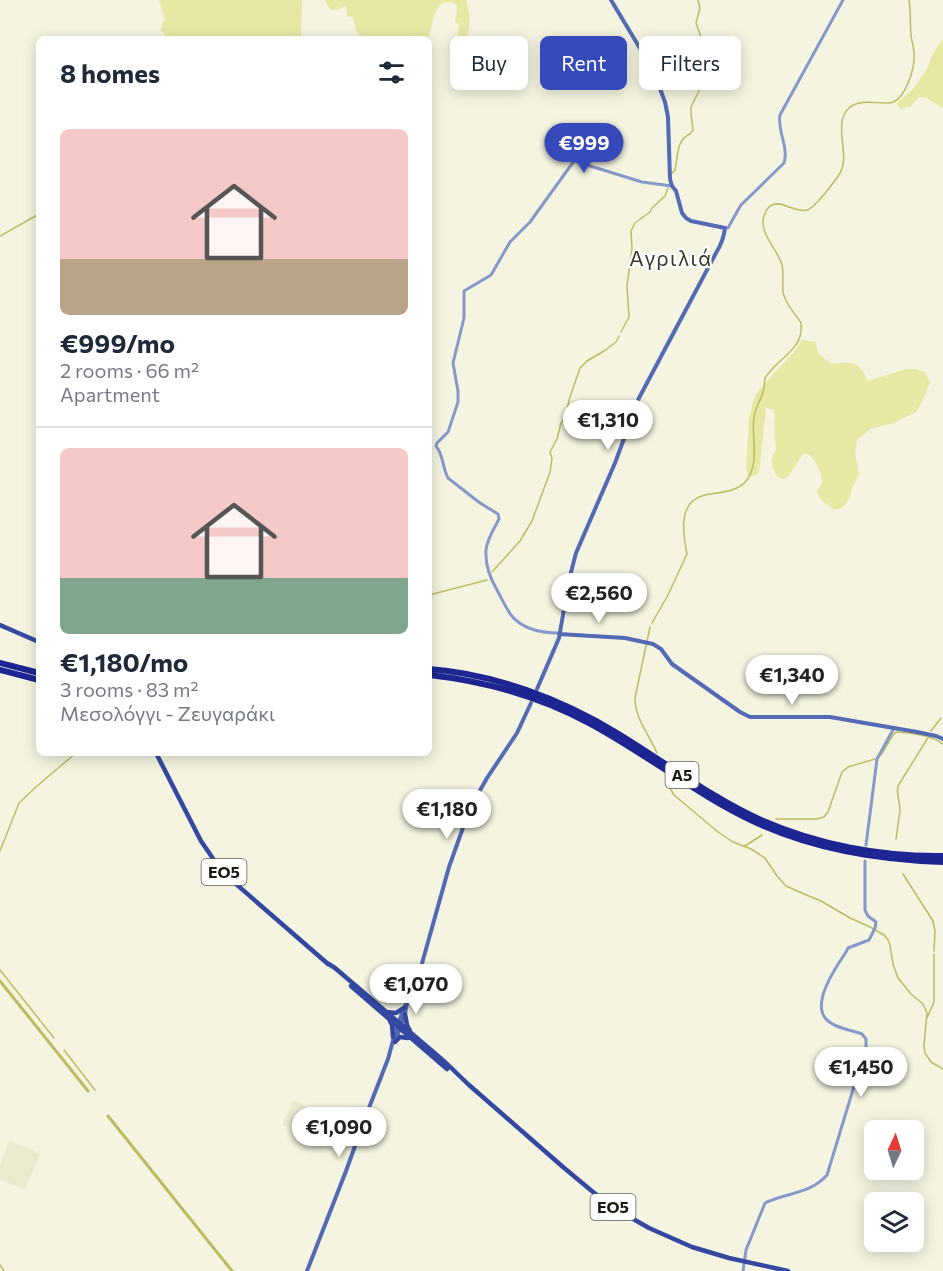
<!DOCTYPE html>
<html lang="en">
<head>
<meta charset="utf-8">
<style>
  :root { --surface:#fff; --page:#f6f6f7; --text:#1f2937; --muted:#747a83; --line:#e0e1e3; --accent:#3549bb }
  body { margin:0; font-family:Commissioner,sans-serif; background:var(--page); color:var(--text); height:100vh; display:flex; flex-direction:column; font-size:22px; white-space:nowrap }
  * { box-sizing:border-box; margin:0 }
  p { font-size:20px; color:var(--muted) }
  .icon { flex:none; width:33px; height:33px; fill:none; stroke:currentColor; stroke-width:2; stroke-linecap:round; stroke-linejoin:round }
  .map { position:relative; flex:1; overflow:hidden }
  .panel { position:absolute; left:36px; top:36px; width:396px; height:720px; display:flex; flex-direction:column; background:var(--surface); border-radius:9px; box-shadow:0 3px 15px #0003 }
  .panel>* { flex:none }
  .top-card { position:absolute; left:450px; top:36px; width:402px; height:54px; display:flex; gap:12px }
  .needle { width:39px; rotate:4deg }
  .controls { position:absolute; left:864px; top:1120px; display:grid; gap:12px }
  .controls a { display:grid; place-items:center; width:60px; height:60px; border-radius:9px; background:var(--surface); box-shadow:0 3px 15px #0003; font-size:30px }
  .price { position:absolute; translate:-50% -51px; padding:0 14px; border-radius:21px; background:#fff; color:#222; font-size:20px; line-height:39px; filter:drop-shadow(0 2px 3px #0008) }
  .price::after { content:''; position:absolute; left:50%; top:36px; width:18px; height:14px; margin-left:-9px; background:inherit; clip-path:polygon(0 0,100% 0,50% 100%) }
  .price.active { background:var(--accent); color:#fff }
  ul { padding:0; list-style:none }
  li { display:grid; align-content:center; gap:12px; height:318px; padding:0 24px }
  li+li { border-top:2px solid var(--line) }
  li span { display:grid; place-items:center; height:186px; border-radius:9px; color:#555 }
  li>.icon { margin-inline-start:auto }
  span .icon { width:108px; height:108px; fill:#fffc; stroke-width:1 }
  li b { font-size:26px }
  h2 { display:flex; justify-content:space-between; align-items:center; height:72px; padding:0 24px; font-size:26px }
  .chip { padding:0 21px; border-radius:9px; background:var(--surface); box-shadow:0 3px 15px #0003; font-size:21px; line-height:54px }
  .chip.active { background:var(--accent); color:#fff }
  .map>svg:first-child { display:block }
  .built { fill:#eaeace }
  .green { fill:#e8e8a5 }
  .lines { fill:none; stroke-linecap:round; stroke-linejoin:round }
  .stream { stroke:#bdbc61; stroke-width:1.5 }
  .canal { stroke:#bdbc61; stroke-width:3 }
  .tertiary { stroke:#8798cb; stroke-width:3 }
  .secondary { stroke:#556ab4; stroke-width:4 }
  .primary { stroke:#3448a2; stroke-width:4.5 }
  .motorway { stroke:#1c2591; stroke-width:6 }
  .labels { text-anchor:middle; stroke-width:4.5; stroke-linejoin:round; paint-order:stroke }
  .shield { fill:#fff; stroke:#5f5f5a; stroke-width:1.5 }
  .shield-label { font-size:16px; font-weight:bold; fill:#1a1a13 }
  .quarter-label { font-size:21px; letter-spacing:1.5px; fill:#393929; stroke:#fff }
</style>
</head>
<body>
<div class="map">
<svg width="943" height="1271" viewBox="0 0 943 1271">
  <rect width="100%" height="100%" fill="#f4f4e0"/>
  <path class="built" d="M 293,1100 L 302,1104 L 316,1114 L 308,1134 L 282,1125 Z
    M 9,1140 L 40,1154 L 25,1189 L 0,1180 L 0,1164 Z"/>
  <path class="green" d="M 159,0 L 302,0 L 301,39 L 165,39 L 165,34 L 160,30 L 162,27 L 162,22 L 165,21 Z
    M 325,0 L 466,0 L 470,17 L 466,49 L 456,47 L 459,24 L 455,22 C 455,18 457,12 457,8 C 456,0 443,1 439,6 C 432,15 432,29 428,39 L 362,39 L 356,30 L 353,17 L 347,16 L 346,6 C 334,11 331,14 325,0 Z
    M 943,39 L 943,108 L 941,107 L 927,98 L 919,97 L 910,107 L 900,109 L 897,103 L 913,89 L 927,69 L 933,53 Z
    M 802,340 L 816,342 L 818,353 L 831,364 C 853,362 858,360 868,381 L 906,369 L 915,369 L 925,372 L 930,382 L 923,400 L 916,412 L 894,423 L 870,429 L 857,440 L 855,453 L 859,474 L 852,488 L 849,499 L 843,507 L 834,510 L 821,500 L 817,491 L 823,482 C 820,471 817,461 808,454 L 803,454 L 787,478 L 782,479 L 776,475 L 772,467 L 772,459 L 776,449 L 774,426 L 775,415 L 772,409 L 766,408 L 759,473 L 754,476 L 748,476 L 746,467 L 749,419 L 753,401 L 758,391 L 794,352 Z"/>
  <g class="lines">
    <path class="stream" d="M 672,173 L 675,170 C 678,158 676,139 690,134 L 693,130 L 691,113 L 691,107 L 699,91 L 698,69 L 700,58 L 703,49 L 700,34 L 696,23 L 700,8 L 698,0
      M 0,236 L 39,214
      M 621,332 L 629,317 L 627,286 L 632,248 L 631,231 L 635,223 L 650,212 L 652,208 L 665,196 L 668,188
      M 492,572 L 520,541 L 532,521 L 550,472 L 552,458 L 550,452 L 557,439 L 561,423 L 566,417 L 569,400 L 580,368 L 587,361 L 604,351 L 616,342 L 619,336
      M 429,595 L 487,580
      M 652,623 L 668,595 L 687,554 C 683,534 677,501 705,495 C 719,492 737,493 747,480 C 760,462 751,437 754,417 C 755,408 761,400 763,392 C 765,387 764,382 765,378 C 767,374 771,371 774,367 C 787,354 804,344 801,323 C 795,313 785,304 783,292 C 782,283 784,274 782,265 C 777,247 755,231 766,211 C 768,208 769,206 772,205 C 778,202 784,205 789,207 C 795,209 802,212 807,210 C 815,208 835,181 840,173 C 851,156 832,123 849,108 C 860,98 876,104 889,103 C 905,102 915,68 914,54 C 914,48 912,42 911,36 C 910,24 911,12 909,0
      M 650,627 L 635,698 C 635,719 649,734 657,753
      M 931,731 L 941,718
      M 881,755 L 893,735 L 896,732 C 911,733 932,735 943,744
      M 667,783 L 674,795 L 718,832 L 733,842 L 751,849 L 765,858 L 777,876 L 786,886 L 804,894 L 821,901 L 850,918 L 870,927 L 884,935 L 888,940 L 890,945 L 893,964 L 898,978 L 911,994 L 923,1004 L 927,1013 L 924,1046 L 925,1053 L 931,1062 L 943,1069
      M 776,819 L 817,819 L 824,817 L 828,812 L 842,772 L 848,767 L 875,759
      M 896,839 L 900,810 C 900,801 896,794 898,786 L 929,736
      M 745,846 L 762,835
      M 0,851 L 19,803 L 37,786 L 76,753
      M 903,874 L 933,921 L 935,931 L 934,951
      M 0,970 L 54,1038
      M 927,1018 L 934,1002 L 934,954
      M 64,1050 L 95,1090
      M 0,1265 L 4,1271"/>
    <path class="canal" d="M 0,981 L 88,1091
      M 108,1116 L 232,1271"/>
    <path class="tertiary" d="M 725,228 L 728,228 L 738,210 L 741,205 L 784,163 C 789,147 777,131 780,115 L 843,0
      M 559,633 C 542,633 522,629 511,615 C 506,608 502,599 497,590 C 490,578 485,564 486,550 C 487,539 494,529 499,519 L 498,514 L 480,503 L 448,478 C 442,467 444,456 436,446 L 437,443 L 448,432 L 458,402 L 458,391 L 453,363 L 464,318 L 464,291 L 491,275 L 510,242 L 530,222 L 574,161 L 642,182 L 672,186
      M 866,845 L 877,759 L 894,728
      M 743,1271 L 746,1250 L 765,1203 C 787,1192 809,1195 827,1175 L 866,1047 L 866,1039 L 862,1034 C 851,1030 835,1028 827,1020 C 810,1004 836,967 846,952 L 848,948 L 869,940 L 875,928 L 876,922 L 868,916 L 865,910 L 865,861"/>
    <path class="secondary" d="M 559,634 L 625,638 L 653,644 L 661,649 L 672,664 L 740,712 L 750,717 L 830,717 L 917,732 L 936,736 L 943,739
      M 537,689 L 559,638 L 569,580 L 576,553 L 615,463 L 639,398 L 716,253 C 721,245 724,237 725,228 L 691,221 L 686,218 L 682,213 L 676,191 L 672,186 L 670,179 L 668,117 L 665,102 L 653,70 L 611,0
      M 395,1042 L 405,1014 L 407,1003
      M 307,1271 L 346,1171 L 367,1113 L 388,1059 L 397,1026 L 421,967 L 449,867 L 470,808 L 487,778 L 517,733 L 531,703"/>
    <path class="primary" d="M 0,625 L 39,642
      M 156,753 L 201,841 L 216,863 L 236,884 L 328,964
      M 327,963 L 335,968 L 445,1062 L 469,1085 L 563,1167 L 593,1192 L 614,1208 L 649,1228 L 692,1247 L 729,1258 L 788,1271
      M 351,986 L 411,1038 L 447,1069
      M 387,1012 L 396,1013 L 404,1008
      M 405,1014 L 407,1025 L 410,1031
      M 390,1021 L 392,1025 L 393,1037
      M 395,1042 L 400,1037 L 408,1038"/>
    <path class="motorway" d="M 0,663 L 39,673
      M 429,669 C 495,674 561,699 617,733 C 665,762 710,797 761,820 C 818,845 882,857 943,856
      M 0,670 L 39,680
      M 429,675 C 484,681 540,697 589,723 C 647,754 698,796 757,823 C 816,850 879,860 943,862"/>
  </g>
  <g class="labels">
    <g class="shield">
      <rect x="665.5" y="762" width="33" height="26" rx="4.5"/>
      <rect x="201.5" y="859" width="45" height="26" rx="4.5"/>
      <rect x="590.5" y="1194" width="45" height="26" rx="4.5"/>
    </g>
    <g class="shield-label">
      <text x="682" y="781">Α5</text>
      <text x="224" y="878">ΕΟ5</text>
      <text x="613" y="1213">ΕΟ5</text>
    </g>
    <g class="quarter-label">
      <text x="671" y="266">Αγριλιά</text>
    </g>
  </g>
</svg>
<div class="controls">
<a><svg class="needle" viewBox="-14 -14 28 28"><path d="M0-13l5 13h-10z" fill="#e53935"/><path d="M0 13l5-13h-10z" fill="#747a83"/></svg></a>
<a><svg class="icon" aria-label="layers" viewBox="0 0 24 24"><path d="M12 4l9 5-9 5-9-5zM3 14l9 5 9-5"/></svg></a>
</div>
<b class="price active" style="left:584px;top:174px">€999</b>
<b class="price" style="left:608px;top:451px">€1,310</b>
<b class="price" style="left:599px;top:624px">€2,560</b>
<b class="price" style="left:792px;top:706px">€1,340</b>
<b class="price" style="left:447px;top:840px">€1,180</b>
<b class="price" style="left:416px;top:1015px">€1,070</b>
<b class="price" style="left:861px;top:1098px">€1,450</b>
<b class="price" style="left:339px;top:1158px">€1,090</b>
<div class="top-card">
<a class="chip">Buy</a>
<a class="chip active">Rent</a>
<a class="chip">Filters</a>
</div>
<section class="panel">
<h2>8 homes<svg class="icon" aria-label="filters" viewBox="0 0 24 24"><path d="M4 7h16M4 17h16"/><circle cx="9" cy="7" r="2"/><circle cx="15" cy="17" r="2"/></svg></h2>
<ul>
<li><span style="background:linear-gradient(#f6c9c9 70%,#b9a48a 0)"><svg class="icon" aria-label="home" viewBox="0 0 24 24"><path d="M3 11l9-7 9 7M6 9v11h12V9"/></svg></span><div><b>€999/mo</b><p>2 rooms · 66 m²</p><p>Apartment</p></div></li>
<li><span style="background:linear-gradient(#f6c9c9 70%,#7fa58c 0)"><svg class="icon" aria-label="home" viewBox="0 0 24 24"><path d="M3 11l9-7 9 7M6 9v11h12V9"/></svg></span><div><b>€1,180/mo</b><p>3 rooms · 83 m²</p><p>Μεσολόγγι - Ζευγαράκι</p></div></li>
</ul>
</section>
</div>
</body>
</html>
